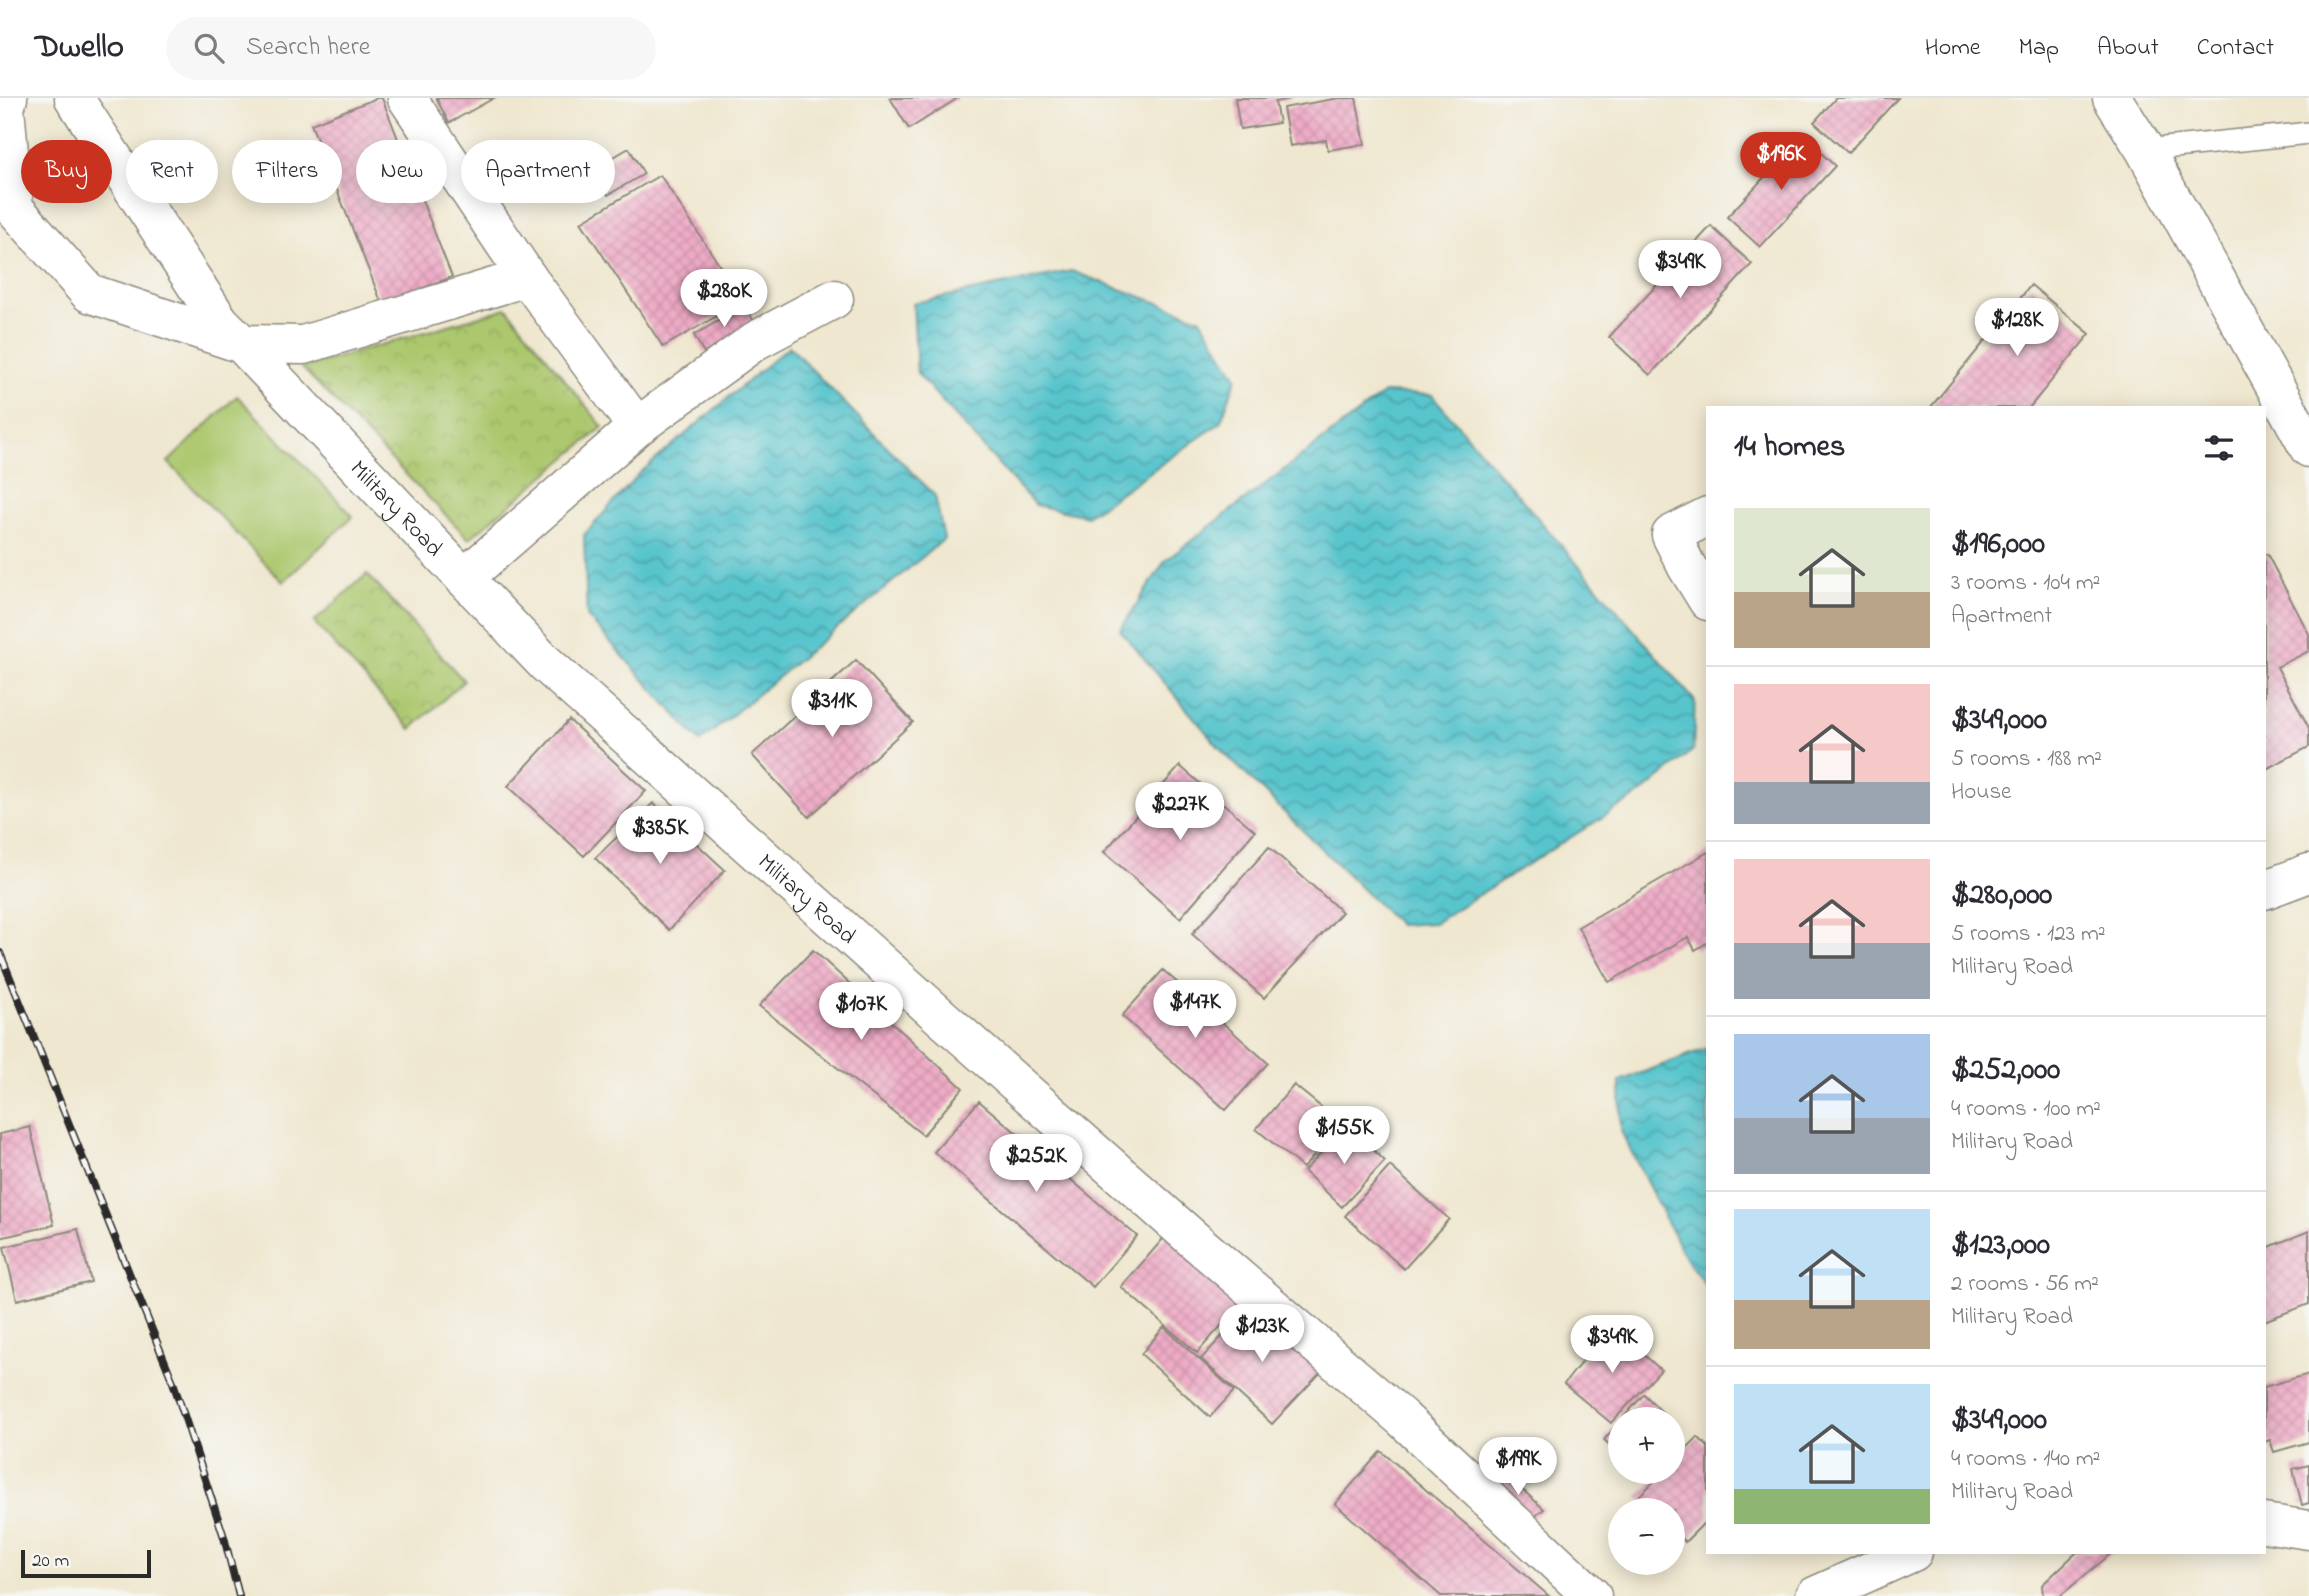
<!DOCTYPE html>
<html lang="en">
<head>
<meta charset="utf-8">
<style>
  :root { --surface:#fff; --page:#f7f7f7; --text:#2b2b33; --muted:#7c7c81; --line:#e1e1e2; --accent:#c8321e }
  body { margin:0; font-family:"Indie Flower",sans-serif; background:var(--page); color:var(--text); height:100vh; display:flex; flex-direction:column; font-size:26px; white-space:nowrap }
  * { box-sizing:border-box; margin:0 }
  p { font-size:23px; color:var(--muted) }
  .icon { flex:none; width:38px; height:38px; fill:none; stroke:currentColor; stroke-width:2; stroke-linecap:round; stroke-linejoin:round }
  .map { position:relative; flex:1; overflow:hidden }
  .sheet { position:absolute; left:1706px; top:308px; width:560px; height:1148px; display:flex; flex-direction:column; background:var(--surface); border-radius:0px; box-shadow:0 4px 18px #0003 }
  .sheet>* { flex:none }
  .hud { position:absolute; left:21px; top:42px; width:665px; height:63px; display:flex; gap:14px }
  .buttons { position:absolute; left:1608px; top:1309px; display:grid; gap:14px }
  .buttons a { display:grid; place-items:center; width:77px; height:77px; border-radius:50%; background:var(--surface); box-shadow:0 4px 18px #0003; font-size:35px }
  .scale { position:absolute; left:21px; bottom:18px; width:130px; box-sizing:border-box; padding-left:7px; border:4px solid #2b2b2b; border-top:0; font-size:19px; line-height:24px; white-space:nowrap; color:#2b2b2b; -webkit-text-stroke:5px #f6f6f2; paint-order:stroke }
  .price { position:absolute; translate:-50% -60px; padding:0 16px; border-radius:24px; background:#fff; color:#222; font-size:23px; line-height:46px; filter:drop-shadow(0 2px 4px #0008) }
  .price::after { content:''; position:absolute; left:50%; top:42px; width:21px; height:16px; margin-left:-10px; background:inherit; clip-path:polygon(0 0,100% 0,50% 100%) }
  .price.current { background:var(--accent); color:#fff }
  ul { padding:0; list-style:none }
  li { display:flex; align-items:center; gap:21px; height:175px; padding:0 28px }
  li+li { border-top:2px solid var(--line) }
  li span { display:grid; place-items:center; flex:none; width:196px; height:140px; border-radius:0px; color:#555 }
  li>.icon { margin-inline-start:auto }
  span .icon { width:84px; height:84px; fill:#fffc; stroke-width:1 }
  li b { font-size:30px }
  h2 { display:flex; justify-content:space-between; align-items:center; height:84px; padding:0 28px; font-size:30px }
  .chip { padding:0 24px; border-radius:32px; background:var(--surface); box-shadow:0 4px 18px #0003; font-size:24px; line-height:63px }
  .chip.current { background:var(--accent); color:#fff }
  header { display:flex; align-items:center; gap:42px; box-sizing:border-box; height:98px; padding:0 35px; background:var(--surface); border-bottom:2px solid var(--line) }
  header strong { font-size:33px }
  nav { display:flex; gap:38px; margin-inline-start:auto; font-size:24px }
  .search { width:490px; height:63px; background:var(--page); display:flex; align-items:center; gap:18px; box-sizing:border-box; padding:0 24px; border-radius:38px; color:var(--muted); font-size:26px }
  .map>svg:first-child { display:block }
  .grass { fill:#acc76d; stroke:#6c794c; stroke-width:2 }
  .park { fill:url(#park-crowns); stroke:#6c794c; stroke-width:2 }
  .water { fill:url(#water-waves); stroke:#42787c; stroke-width:2 }
  .building { fill:url(#building-cross-hatch) }
  .lines { fill:none; stroke-linecap:round; stroke-linejoin:round }
  .service-casing { stroke:#8d897d; stroke-width:24 }
  .minor-casing { stroke:#8d897d; stroke-width:41 }
  .service { stroke:#fff; stroke-width:21 }
  .minor { stroke:#fff; stroke-width:38 }
  .rail-casing { stroke:#2b2b2b; stroke-width:8 }
  .rail { stroke:#f6f6f2; stroke-width:5; stroke-dasharray:16; stroke-linecap:butt }
  .labels { text-anchor:middle; stroke-width:7; stroke-linejoin:round; paint-order:stroke }
  .street-label { font-size:23px; fill:#2b2b2b; stroke:#f6f6f2 }
</style>
</head>
<body>
<header>
<strong>Dwello</strong>
<div class="search"><svg class="icon" aria-label="search" viewBox="0 0 24 24"><circle cx="10" cy="10" r="6"/><path d="M15 15l6 6"/></svg>Search here</div>
<nav><a>Home</a><a>Map</a><a>About</a><a>Contact</a></nav>
</header>
<div class="map">
<svg width="2309" height="1498" viewBox="0 0 2309 1498">
  <defs>
    <pattern id="park-crowns" width="20" height="18" patternUnits="userSpaceOnUse" patternTransform="scale(1.75)"><rect width="20" height="18" fill="#acc76d"/><path d="M2 6a3 3 0 1 1 6 0M12 15a3 3 0 1 1 6 0" fill="none" stroke="#94ab5f"/></pattern>
    <pattern id="water-waves" width="16" height="10" patternUnits="userSpaceOnUse" patternTransform="scale(1.75)"><rect width="16" height="10" fill="#58c5cd"/><path d="M0 5q4-4 8 0t8 0" fill="none" stroke="#49a0a7"/></pattern>
    <pattern id="building-cross-hatch" width="8" height="8" patternUnits="userSpaceOnUse" patternTransform="scale(1.75)"><rect width="8" height="8" fill="#eeabc6"/><path d="M0 0l8 8M0 8l8-8" fill="none" stroke="#cc93aa"/></pattern>
  </defs>
  <rect width="100%" height="100%" fill="#f6f6f2"/>
  <filter id="ink" filterUnits="userSpaceOnUse"><feTurbulence type="fractalNoise" baseFrequency=".0143" numOctaves="2"/><feDisplacementMap in="SourceGraphic" scale="14" xChannelSelector="R" yChannelSelector="G"/><feConvolveMatrix kernelMatrix="1 2 1 2 8 2 1 2 1" color-interpolation-filters="sRGB"/></filter>
  <filter id="wash" filterUnits="userSpaceOnUse"><feTurbulence type="fractalNoise" baseFrequency=".00686" numOctaves="4" result="noise"/><feDisplacementMap in="SourceGraphic" scale="28" xChannelSelector="R" yChannelSelector="G"/><feGaussianBlur stdDeviation="1.57" result="paint"/><feColorMatrix in="noise" values="0 0 0 0 0 0 0 0 0 0 0 0 0 0 0 0 0 1.4 0 .05"/><feComposite in="paint" operator="in"/></filter>
  <g filter="url(#wash)">
    <rect width="100%" height="100%" fill="#efe7cf"/>
    <path class="grass" d="M 237,298 L 353,418 L 283,484 L 168,364 Z"/>
    <path class="park" d="M 507,210 L 603,329 L 469,441 L 302,270 Z
      M 367,476 L 464,583 L 411,631 L 314,524 Z"/>
    <path class="water" d="M 1071,173 L 1200,220 L 1237,279 L 1220,325 L 1087,418 L 1035,407 L 917,275 L 913,205 Z
      M 789,248 L 935,398 L 944,441 L 700,644 L 587,518 L 584,437 L 640,375 Z
      M 1384,295 L 1432,297 L 1695,603 L 1693,652 L 1643,694 L 1434,825 L 1399,827 L 1223,654 L 1120,532 L 1165,463 Z
      M 1708,950 L 1708,1190 L 1685,1160 L 1621,1033 L 1620,983 Z"/>
    <g id="blocks">
      <path class="building" d="M 377,0 L 382,0 L 452,179 L 382,206 L 311,26 Z
        M 436,0 L 494,0 L 449,25 Z
        M 890,0 L 958,0 L 909,31 Z
        M 1235,0 L 1291,0 L 1291,1 L 1275,4 L 1279,25 L 1240,31 Z
        M 1339,0 L 1356,0 L 1365,46 L 1328,52 L 1326,42 L 1290,48 L 1283,10 Z
        M 1836,0 L 1898,0 L 1848,55 L 1814,24 Z
        M 1803,38 L 1835,68 L 1760,149 L 1727,119 Z
        M 629,50 L 644,76 L 608,97 L 593,71 Z
        M 660,77 L 743,203 L 663,249 L 581,124 Z
        M 1711,128 L 1752,166 L 1650,277 L 1609,239 Z
        M 2031,187 L 2090,236 L 2029,310 L 1930,310 Z
        M 744,208 L 755,225 L 704,255 L 694,237 Z
        M 2267,456 L 2309,536 L 2309,553 L 2277,569 L 2309,630 L 2309,649 L 2264,672 L 2264,457 Z
        M 856,562 L 913,624 L 809,719 L 752,657 Z
        M 569,622 L 646,693 L 584,758 L 508,688 Z
        M 1180,668 L 1255,733 L 1180,820 L 1104,754 Z
        M 653,705 L 725,772 L 669,832 L 595,760 Z
        M 1269,749 L 1342,814 L 1264,900 L 1192,836 Z
        M 1708,754 L 1708,844 L 1695,852 L 1688,839 L 1609,884 L 1578,829 Z
        M 813,852 L 963,990 L 923,1037 L 759,908 Z
        M 1163,872 L 1268,965 L 1226,1012 L 1122,918 Z
        M 1294,987 L 1342,1026 L 1303,1070 L 1256,1031 Z
        M 979,1003 L 1137,1138 L 1093,1189 L 934,1054 Z
        M 1347,1027 L 1385,1063 L 1342,1109 L 1304,1073 Z
        M 30,1029 L 54,1127 L 0,1140 L 0,1036 Z
        M 1390,1068 L 1449,1121 L 1404,1171 L 1345,1118 Z
        M 78,1131 L 91,1184 L 17,1202 L 4,1149 Z
        M 2309,1133 L 2309,1206 L 2264,1223 L 2264,1151 Z
        M 1169,1134 L 1245,1201 L 1197,1255 L 1121,1189 Z
        M 1252,1206 L 1323,1272 L 1272,1326 L 1201,1261 Z
        M 1611,1227 L 1661,1272 L 1611,1325 L 1564,1286 Z
        M 1164,1229 L 1234,1293 L 1210,1319 L 1141,1256 Z
        M 2309,1276 L 2309,1344 L 2274,1354 L 2270,1342 L 2264,1344 L 2264,1289 Z
        M 1644,1296 L 1669,1321 L 1622,1321 Z
        M 1620,1323 L 1620,1356 L 1604,1342 Z
        M 1698,1339 L 1708,1349 L 1708,1421 L 1685,1444 L 1673,1432 L 1673,1412 L 1652,1412 L 1638,1399 L 1664,1374 L 1673,1374 L 1673,1364 Z
        M 1381,1353 L 1549,1498 L 1441,1498 L 1335,1406 Z
        M 2309,1367 L 2309,1405 L 2302,1407 L 2293,1371 Z
        M 1505,1376 L 1544,1411 L 1533,1420 L 1494,1390 Z
        M 2077,1454 L 2113,1454 L 2060,1498 L 2043,1498 L 2042,1487 Z"/>
    </g>
  </g>
  <g filter="url(#ink)">
    <use href="#blocks" fill-opacity="0" stroke="#8d897d" stroke-width="2"/>
    <g class="lines">
      <defs>
        <path id="service" d="M 2145,52 L 2309,35"/>
        <g id="minor">
          <path id="s1" d="M 8,0 L 5,10 L 14,110 L 89,195 L 242,246 L 545,565 L 941,919 L 1193,1141 L 1402,1320 L 1592,1498"/>
          <path d="M 74,0 L 220,224 L 242,246 L 303,247 L 527,179 L 407,0"/>
          <path d="M 2112,0 L 2145,52 L 2309,350"/>
          <path d="M 637,329 L 755,243 L 834,201"/>
          <path d="M 1708,418 L 1671,437 L 1687,469 L 1708,503"/>
          <path d="M 464,480 L 637,329 L 527,179"/>
          <path d="M 2264,792 L 2309,775"/>
          <path d="M 2264,1425 L 2309,1432"/>
          <path d="M 1815,1498 L 1913,1454"/>
        </g>
      </defs>
      <use href="#service" class="service-casing"/>
      <use href="#minor" class="minor-casing"/>
      <use href="#service" class="service"/>
      <use href="#minor" class="minor"/>
      <defs>
        <path id="rail" d="M 0,855 L 173,1284 L 224,1439 L 239,1498"/>
      </defs>
      <use href="#rail" class="rail-casing"/>
      <use href="#rail" class="rail"/>
    </g>
  </g>
  <g class="labels">
    <g class="street-label">
      <text dy="8" stroke="none"><textPath href="#s1" startOffset="611">Military Road</textPath></text>
      <text dy="8" stroke="none"><textPath href="#s1" startOffset="1178">Military Road</textPath></text>
    </g>
  </g>
</svg>
<div class="buttons">
<a>+</a>
<a>−</a>
</div>
<div class="scale">20 m</div>
<b class="price current" style="left:1781px;top:94px">$196K</b>
<b class="price" style="left:1680px;top:202px">$349K</b>
<b class="price" style="left:724px;top:231px">$280K</b>
<b class="price" style="left:2017px;top:260px">$128K</b>
<b class="price" style="left:832px;top:641px">$311K</b>
<b class="price" style="left:1180px;top:744px">$227K</b>
<b class="price" style="left:660px;top:768px">$385K</b>
<b class="price" style="left:1195px;top:942px">$147K</b>
<b class="price" style="left:861px;top:944px">$107K</b>
<b class="price" style="left:1344px;top:1068px">$155K</b>
<b class="price" style="left:1036px;top:1096px">$252K</b>
<b class="price" style="left:1262px;top:1266px">$123K</b>
<b class="price" style="left:1612px;top:1277px">$349K</b>
<b class="price" style="left:1518px;top:1399px">$199K</b>
<div class="hud">
<a class="chip current">Buy</a>
<a class="chip">Rent</a>
<a class="chip">Filters</a>
<a class="chip">New</a>
<a class="chip">Apartment</a>
</div>
<section class="sheet">
<h2>14 homes<svg class="icon" aria-label="filters" viewBox="0 0 24 24"><path d="M4 7h16M4 17h16"/><circle cx="9" cy="7" r="2"/><circle cx="15" cy="17" r="2"/></svg></h2>
<ul>
<li><span style="background:linear-gradient(#dfe7d0 60%,#b9a48a 0)"><svg class="icon" aria-label="home" viewBox="0 0 24 24"><path d="M3 11l9-7 9 7M6 9v11h12V9"/></svg></span><div><b>$196,000</b><p>3 rooms · 104 m²</p><p>Apartment</p></div></li>
<li><span style="background:linear-gradient(#f6c9c9 70%,#9aa5b1 0)"><svg class="icon" aria-label="home" viewBox="0 0 24 24"><path d="M3 11l9-7 9 7M6 9v11h12V9"/></svg></span><div><b>$349,000</b><p>5 rooms · 188 m²</p><p>House</p></div></li>
<li><span style="background:linear-gradient(#f6c9c9 60%,#9aa5b1 0)"><svg class="icon" aria-label="home" viewBox="0 0 24 24"><path d="M3 11l9-7 9 7M6 9v11h12V9"/></svg></span><div><b>$280,000</b><p>5 rooms · 123 m²</p><p>Military Road</p></div></li>
<li><span style="background:linear-gradient(#a9c7e8 60%,#9aa5b1 0)"><svg class="icon" aria-label="home" viewBox="0 0 24 24"><path d="M3 11l9-7 9 7M6 9v11h12V9"/></svg></span><div><b>$252,000</b><p>4 rooms · 100 m²</p><p>Military Road</p></div></li>
<li><span style="background:linear-gradient(#bfe0f5 65%,#b9a48a 0)"><svg class="icon" aria-label="home" viewBox="0 0 24 24"><path d="M3 11l9-7 9 7M6 9v11h12V9"/></svg></span><div><b>$123,000</b><p>2 rooms · 56 m²</p><p>Military Road</p></div></li>
<li><span style="background:linear-gradient(#bfe0f5 75%,#8fb573 0)"><svg class="icon" aria-label="home" viewBox="0 0 24 24"><path d="M3 11l9-7 9 7M6 9v11h12V9"/></svg></span><div><b>$349,000</b><p>4 rooms · 140 m²</p><p>Military Road</p></div></li>
</ul>
</section>
</div>
</body>
</html>
